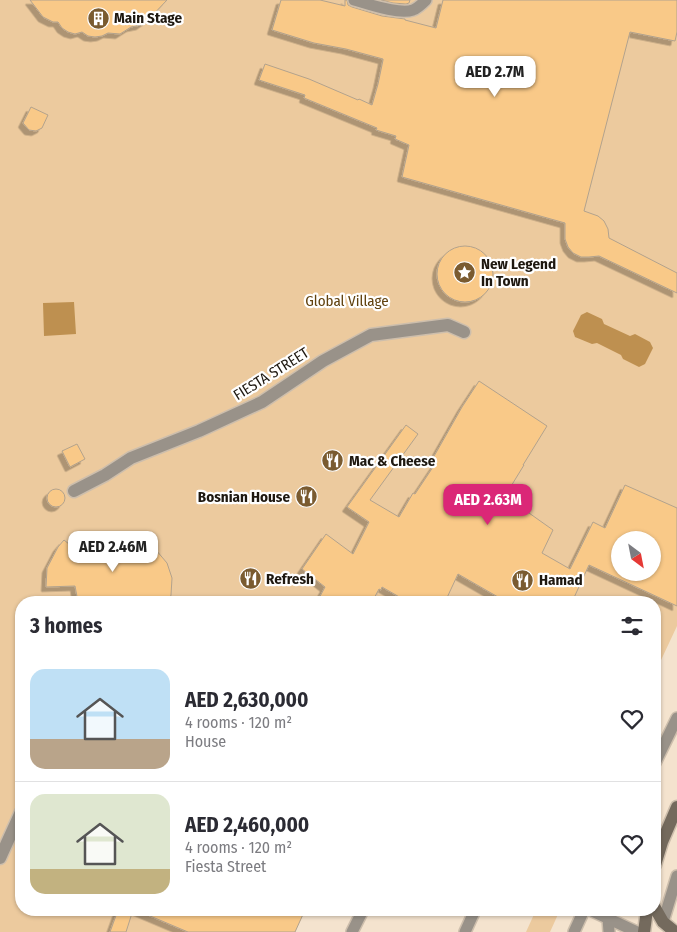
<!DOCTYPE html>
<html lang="en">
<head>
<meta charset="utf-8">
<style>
  :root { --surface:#fff; --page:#f7f7f7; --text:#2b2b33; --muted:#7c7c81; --line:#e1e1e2; --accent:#db2777 }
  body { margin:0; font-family:"Fira Sans Condensed",sans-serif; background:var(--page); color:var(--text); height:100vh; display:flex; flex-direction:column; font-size:19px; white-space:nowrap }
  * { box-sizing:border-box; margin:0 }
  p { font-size:16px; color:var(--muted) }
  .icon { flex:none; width:28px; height:28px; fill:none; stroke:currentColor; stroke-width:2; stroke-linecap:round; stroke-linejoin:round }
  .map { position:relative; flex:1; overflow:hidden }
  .details { position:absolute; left:15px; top:596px; width:646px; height:320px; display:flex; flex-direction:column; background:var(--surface); border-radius:20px; box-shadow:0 1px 4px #0004 }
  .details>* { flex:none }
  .needle { width:32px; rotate:148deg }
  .tools { position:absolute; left:611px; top:531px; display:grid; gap:10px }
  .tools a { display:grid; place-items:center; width:50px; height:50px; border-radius:50%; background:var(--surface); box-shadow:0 1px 4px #0004; font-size:25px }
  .price { position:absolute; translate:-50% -42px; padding:0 11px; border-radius:10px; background:#fff; color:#222; font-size:16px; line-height:32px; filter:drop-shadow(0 1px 2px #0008) }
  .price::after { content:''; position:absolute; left:50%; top:30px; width:15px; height:11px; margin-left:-8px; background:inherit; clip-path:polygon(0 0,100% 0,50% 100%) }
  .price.on { background:var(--accent); color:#fff }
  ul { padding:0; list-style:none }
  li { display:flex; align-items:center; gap:15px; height:125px; padding:0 15px }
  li+li { border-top:1px solid var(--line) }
  li span { display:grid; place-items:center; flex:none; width:140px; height:100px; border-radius:15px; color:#555 }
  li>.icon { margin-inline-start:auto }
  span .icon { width:60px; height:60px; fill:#fffc; stroke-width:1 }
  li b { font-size:21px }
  h2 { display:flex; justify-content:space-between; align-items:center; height:60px; padding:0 15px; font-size:21px }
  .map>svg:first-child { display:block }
  .green { fill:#ecca9e; fill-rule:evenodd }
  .water { fill:#be9050 }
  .building { fill:#f9c988; stroke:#b2a28d; fill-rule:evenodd; filter:url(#shadow) }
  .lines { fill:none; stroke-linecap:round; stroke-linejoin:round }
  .lane-casing { stroke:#cdbeac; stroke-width:14 }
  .street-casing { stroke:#cdbeac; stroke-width:15 }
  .secondary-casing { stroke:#cdbeac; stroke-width:15 }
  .lane { stroke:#999289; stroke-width:11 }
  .street { stroke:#999289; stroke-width:12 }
  .secondary { stroke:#746a5d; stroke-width:12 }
  .labels { text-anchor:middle; stroke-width:4.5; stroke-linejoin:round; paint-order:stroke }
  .poi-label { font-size:15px; font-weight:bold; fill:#1e1810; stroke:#fff; text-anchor:start }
  .park-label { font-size:15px; fill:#61420f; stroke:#fff }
  .street-label { font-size:15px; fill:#1e1810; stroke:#fff }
</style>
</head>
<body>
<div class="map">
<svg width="677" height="932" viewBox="0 0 677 932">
  <defs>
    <filter id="shadow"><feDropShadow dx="-4.5" dy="4.5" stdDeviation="0" flood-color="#0004"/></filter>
  </defs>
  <rect width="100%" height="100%" fill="#f4e3ce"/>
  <path class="green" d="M 0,0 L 677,0 L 677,626 L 655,673 L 655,602 L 21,602 L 21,910 L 305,910 L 295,932 L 0,932 ZM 620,540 L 652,540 L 652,572 L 620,572 Z
    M 536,910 L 560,910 L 550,932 L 526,932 Z"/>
  <path class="water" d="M 74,302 L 76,334 L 44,336 L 43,303 Z
    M 587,312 L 602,319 L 604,324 L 630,336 L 635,334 L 650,342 L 653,348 L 645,364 L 639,367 L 623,359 L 621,355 L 597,343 L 592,344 L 575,337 L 573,331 L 581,315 Z"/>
  <path class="building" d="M 30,0 L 167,0 L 149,19 L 141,25 L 131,27 L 120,34 L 108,33 L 102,36 L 95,37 L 88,36 L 82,32 L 75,34 L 68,32 L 62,28 L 58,22 L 53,22 L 43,17 Z
    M 281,0 L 320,0 L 345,6 L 345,0 L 347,0 L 348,5 L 352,7 L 382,16 L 405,19 L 405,20 L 436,28 L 443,0 L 677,0 L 677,32 L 675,41 L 630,32 L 584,211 L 598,216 L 604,221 L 608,229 L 609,238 L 677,273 L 677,293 L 599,256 L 589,257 L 581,257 L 573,253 L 568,247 L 565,239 L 565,223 L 402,177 L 409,145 L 395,139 L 396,136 L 376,130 L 377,128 L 304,98 L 305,95 L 259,80 L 265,64 L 309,79 L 358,100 L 359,99 L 372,105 L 378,84 L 383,60 L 383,59 L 346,49 L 314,43 L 272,30 Z
    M 381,0 L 410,0 L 409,3 L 406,4 L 393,3 Z
    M 31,107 L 48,115 L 42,128 L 36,131 L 29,130 L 23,123 Z
    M437 274a28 28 0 1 1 56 0a28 28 0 1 1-56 0Z
    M 479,381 L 547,426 L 523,465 L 524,465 L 505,496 L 553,530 L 542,553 L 570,569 L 593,522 L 605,528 L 625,485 L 677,508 L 677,606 L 589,565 L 572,602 L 495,602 L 498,597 L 458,574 L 445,602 L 408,602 L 382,587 L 381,590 L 379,589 L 372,602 L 317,602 L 325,587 L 302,569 L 326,534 L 353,554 L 369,522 L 347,507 L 406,425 L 418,434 L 370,500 L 399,517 L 413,493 L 415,494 L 437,461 L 433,458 L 462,407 ZM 620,540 L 652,540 L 652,572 L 620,572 Z
    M 77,444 L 85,459 L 70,467 L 62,451 Z
    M47 498a9 9 0 1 1 18 0a9 9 0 1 1-18 0Z
    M 127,538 L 143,541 L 156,550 L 167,563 L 172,578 L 171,595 L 169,602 L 78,602 L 75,586 L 46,587 L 47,568 L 58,547 L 64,540 L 85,557 L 96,547 L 110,539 Z
    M 118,910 L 133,910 L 126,932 L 110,932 Z
    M 136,910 L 305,910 L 295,932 L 188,932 Z"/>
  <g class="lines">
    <defs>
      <path id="lane" d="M 354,0 C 368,4 399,15 413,10 C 418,8 422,4 426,0
        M 655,763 L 677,718
        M 590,910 L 637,932
        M 608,918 L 609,932
        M 663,922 L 677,876
        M 352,932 L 363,910
        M 465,932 L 475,910
        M 574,932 L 584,910"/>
      <path id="street" d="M 74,491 L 105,475 L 131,458 L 199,431 L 262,402 L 323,361 L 371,335 L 448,325 L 464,332
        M 0,858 L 21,812"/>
      <path id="secondary" d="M 655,865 L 662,842 L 677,807
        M 655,908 L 663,922 L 675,932
        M 644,932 L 647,910"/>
    </defs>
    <use href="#lane" class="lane-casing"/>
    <use href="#street" class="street-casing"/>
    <use href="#secondary" class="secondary-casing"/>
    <use href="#lane" class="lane"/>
    <use href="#street" class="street"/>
    <use href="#secondary" class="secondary"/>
  </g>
  <defs>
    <symbol id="building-disc" viewBox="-11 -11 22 22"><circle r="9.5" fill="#7a5b30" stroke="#fff"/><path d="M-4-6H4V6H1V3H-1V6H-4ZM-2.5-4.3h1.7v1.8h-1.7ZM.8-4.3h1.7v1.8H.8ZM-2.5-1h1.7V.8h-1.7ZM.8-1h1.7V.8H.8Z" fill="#fff"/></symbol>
    <symbol id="sight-disc" viewBox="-11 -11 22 22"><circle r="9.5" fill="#7a5b30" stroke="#fff"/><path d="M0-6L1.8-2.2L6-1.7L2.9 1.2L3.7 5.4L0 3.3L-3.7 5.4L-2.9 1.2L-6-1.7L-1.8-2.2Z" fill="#fff"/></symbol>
    <symbol id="restaurant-disc" viewBox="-11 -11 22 22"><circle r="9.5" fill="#7a5b30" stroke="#fff"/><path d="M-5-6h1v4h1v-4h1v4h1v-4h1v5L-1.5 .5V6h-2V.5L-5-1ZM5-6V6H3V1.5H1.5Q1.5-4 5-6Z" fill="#fff"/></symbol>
  </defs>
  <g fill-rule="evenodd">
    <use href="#building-disc" x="86" y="6" width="25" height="25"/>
    <use href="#sight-disc" x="452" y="260" width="25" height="25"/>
    <use href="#restaurant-disc" x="320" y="448" width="25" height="25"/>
    <use href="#restaurant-disc" x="294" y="484" width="25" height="25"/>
    <use href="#restaurant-disc" x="238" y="566" width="25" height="25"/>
    <use href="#restaurant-disc" x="510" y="568" width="25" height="25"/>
  </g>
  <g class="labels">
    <g class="poi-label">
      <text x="114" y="23">Main Stage</text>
      <text x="481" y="269">New Legend<tspan x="481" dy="17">In Town</tspan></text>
      <text x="349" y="466">Mac &amp; Cheese</text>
      <text x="290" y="502" text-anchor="end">Bosnian House</text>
      <text x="266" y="584">Refresh</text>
      <text x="539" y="585">Hamad</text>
    </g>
    <g class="park-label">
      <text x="347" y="306">Global Village</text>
    </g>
    <g class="street-label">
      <text transform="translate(271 374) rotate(-32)" y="5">FIESTA STREET</text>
    </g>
  </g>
</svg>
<div class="tools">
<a><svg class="needle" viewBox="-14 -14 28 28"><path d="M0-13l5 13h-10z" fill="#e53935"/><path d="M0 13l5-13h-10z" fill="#7c7c81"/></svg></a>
</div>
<b class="price" style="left:495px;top:98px">AED 2.7M</b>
<b class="price on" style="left:488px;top:526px">AED 2.63M</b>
<b class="price" style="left:113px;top:573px">AED 2.46M</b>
<section class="details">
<h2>3 homes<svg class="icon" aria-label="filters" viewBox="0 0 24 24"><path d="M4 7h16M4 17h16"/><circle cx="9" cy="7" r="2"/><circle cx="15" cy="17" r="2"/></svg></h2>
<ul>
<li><span style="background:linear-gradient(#bfe0f5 70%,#b9a48a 0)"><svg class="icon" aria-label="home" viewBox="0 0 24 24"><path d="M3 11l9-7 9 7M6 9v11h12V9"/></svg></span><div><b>AED 2,630,000</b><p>4 rooms · 120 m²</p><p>House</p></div><svg class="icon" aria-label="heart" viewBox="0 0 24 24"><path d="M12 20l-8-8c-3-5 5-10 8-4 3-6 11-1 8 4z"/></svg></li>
<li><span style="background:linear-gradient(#dfe7d0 75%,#c2b280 0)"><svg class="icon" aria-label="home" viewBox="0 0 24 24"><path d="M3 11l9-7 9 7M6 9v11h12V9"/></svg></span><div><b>AED 2,460,000</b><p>4 rooms · 120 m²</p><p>Fiesta Street</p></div><svg class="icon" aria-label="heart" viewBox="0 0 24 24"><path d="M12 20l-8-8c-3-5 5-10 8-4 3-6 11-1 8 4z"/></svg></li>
</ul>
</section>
</div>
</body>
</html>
